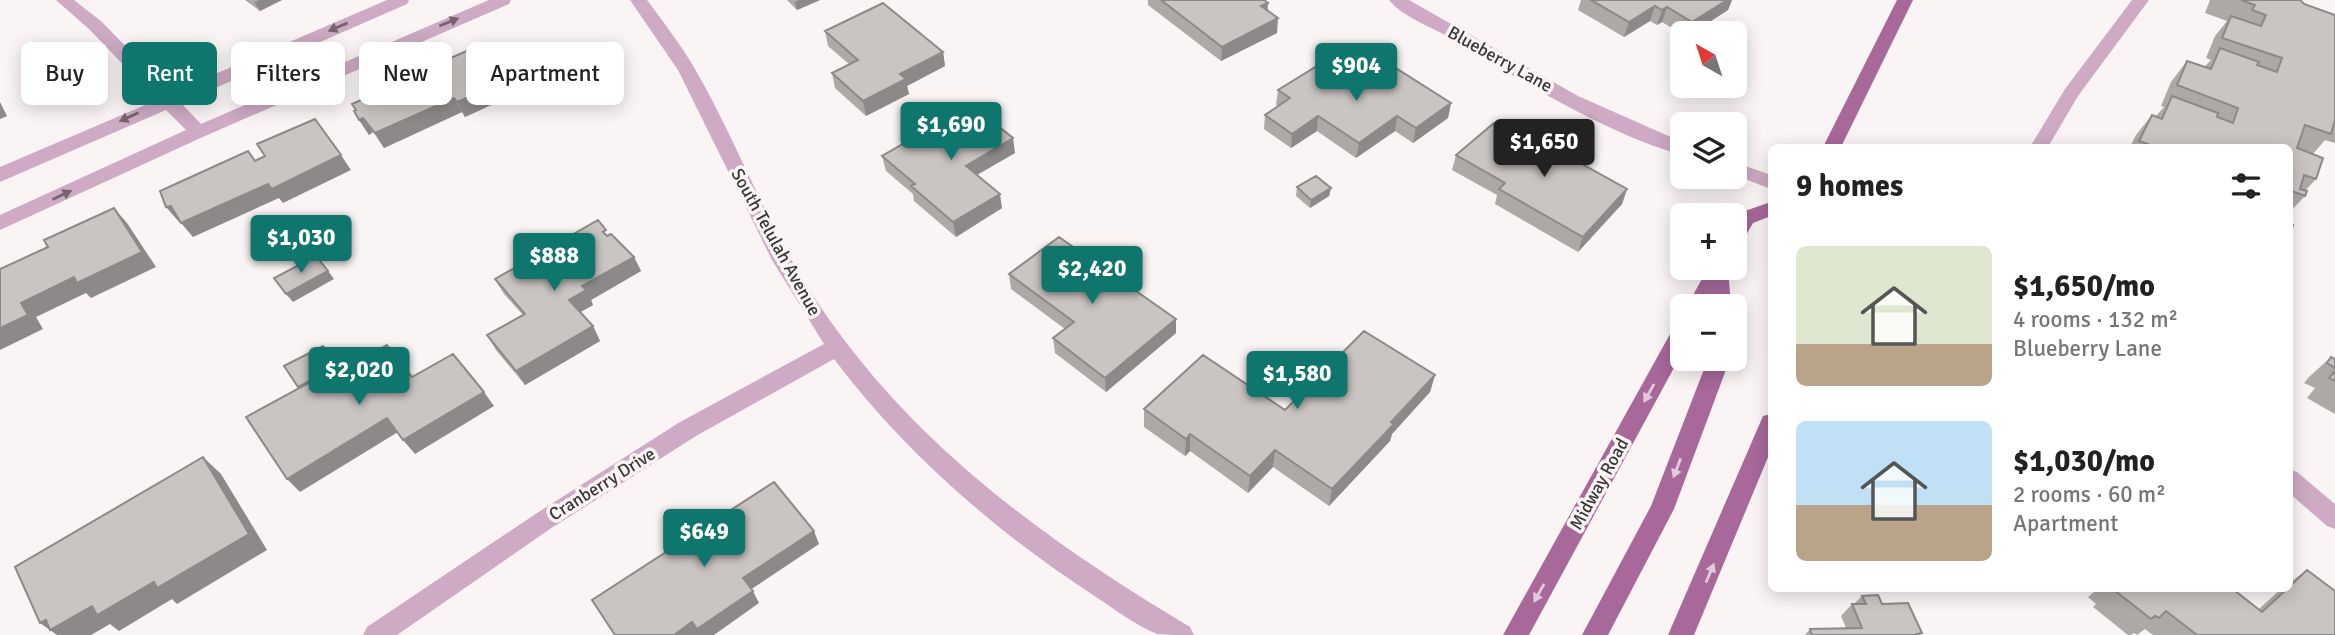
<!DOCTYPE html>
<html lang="en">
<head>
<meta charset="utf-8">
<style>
  :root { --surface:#fff; --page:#f2f2f2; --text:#222; --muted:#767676; --accent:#0f766e }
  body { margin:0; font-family:Signika,sans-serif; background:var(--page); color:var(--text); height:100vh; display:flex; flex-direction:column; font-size:26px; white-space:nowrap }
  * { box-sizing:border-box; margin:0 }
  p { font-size:23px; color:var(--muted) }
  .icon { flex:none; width:38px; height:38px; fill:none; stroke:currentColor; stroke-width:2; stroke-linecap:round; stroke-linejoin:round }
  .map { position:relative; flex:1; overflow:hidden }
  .side { position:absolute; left:1768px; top:144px; width:525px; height:448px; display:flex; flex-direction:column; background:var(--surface); border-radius:10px; box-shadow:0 4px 18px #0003 }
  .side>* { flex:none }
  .banner { position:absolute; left:21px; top:42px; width:665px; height:63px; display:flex; gap:14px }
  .needle { width:46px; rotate:321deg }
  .buttons { position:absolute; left:1670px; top:21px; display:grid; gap:14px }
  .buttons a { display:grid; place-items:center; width:77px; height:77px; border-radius:10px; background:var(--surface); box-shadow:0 4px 18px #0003; font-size:35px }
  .price { position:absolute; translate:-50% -60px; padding:0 16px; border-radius:7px; background:var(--accent); color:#fff; font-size:23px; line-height:46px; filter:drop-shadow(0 2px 4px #0008) }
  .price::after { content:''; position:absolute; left:50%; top:42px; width:21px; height:16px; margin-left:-10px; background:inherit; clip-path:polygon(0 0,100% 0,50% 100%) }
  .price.active { background:#222; color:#fff }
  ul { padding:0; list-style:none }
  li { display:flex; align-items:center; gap:21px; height:175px; padding:0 28px }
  li span { display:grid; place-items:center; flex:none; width:196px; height:140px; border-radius:10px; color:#555 }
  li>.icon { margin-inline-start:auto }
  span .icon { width:84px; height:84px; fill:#fffc; stroke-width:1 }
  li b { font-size:30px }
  h2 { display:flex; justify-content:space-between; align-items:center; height:84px; padding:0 28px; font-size:30px }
  .chip { padding:0 24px; border-radius:10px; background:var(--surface); box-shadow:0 4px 18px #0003; font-size:24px; line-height:63px }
  .chip.active { background:var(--accent); color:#fff }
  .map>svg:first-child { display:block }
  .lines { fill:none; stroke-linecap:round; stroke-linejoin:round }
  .minor { fill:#ceaac4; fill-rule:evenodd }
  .major { fill:#a8689a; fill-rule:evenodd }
  .wall { fill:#aea9a7 }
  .shaded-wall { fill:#8d8988 }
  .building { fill:#cac4c2; stroke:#8d8988; stroke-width:2 }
  .oneway { fill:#75656f }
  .oneway2 { fill:#e1cada }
  .labels { text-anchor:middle; stroke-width:7; stroke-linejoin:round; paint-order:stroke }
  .street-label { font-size:18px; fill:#393737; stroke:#faf4f5 }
</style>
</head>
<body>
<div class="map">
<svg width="2335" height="635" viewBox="0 0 2335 635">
  <rect width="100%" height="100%" fill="#faf4f5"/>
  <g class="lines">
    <path class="minor" d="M 56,0 L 74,0 L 102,22 L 171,93 L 387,0 L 409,0 L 407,4 L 181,103 L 201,124 L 489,0 L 511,0 L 509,4 L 205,136 L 0,230 L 0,215 L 186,130 L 166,110 L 0,182 L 0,167 L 157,100 L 90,30 Z
      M 630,0 L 647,0 C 664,23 681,45 695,69 C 735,138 762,213 804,281 C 897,433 1039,537 1190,627 L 1194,635 C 1183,635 1167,635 1157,634 C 1135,625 1113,608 1093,595 C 995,531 904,452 834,359 L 696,436 L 550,529 L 397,635 L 363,635 L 367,627 L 534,515 L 680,422 L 824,344 L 772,260 L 678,70 Z
      M 1389,0 L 1409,0 L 1578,96 L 1682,142 L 1682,155 C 1604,133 1513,76 1443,34 C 1426,25 1401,15 1389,0 Z
      M 2132,0 L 2149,0 L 2078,96 L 2048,147 L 2030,147 L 2065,89 Z
      M 1734,162 L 1771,175 L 1771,189 L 1734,175 Z
      M 2289,469 L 2297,472 L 2335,504 L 2335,529 L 2327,526 L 2289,493 Z"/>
    <path class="major" d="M 1897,0 L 1913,0 L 1841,147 L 1823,147 Z
      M 1771,202 L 1771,216 L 1753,223 L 1741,244 L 1734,246 L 1734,221 L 1739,213 Z
      M 1708,268 L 1728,268 L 1731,306 L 1711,306 L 1710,301 L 1707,306 L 1687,306 Z
      M 1682,325 L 1682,353 L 1529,635 L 1503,635 L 1674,327 Z
      M 1708,359 L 1730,359 L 1674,509 L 1608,635 L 1582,635 L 1651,506 Z
      M 1771,414 L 1771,450 L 1694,635 L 1668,635 L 1760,423 L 1763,416 Z"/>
  </g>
  <path class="wall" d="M 245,0 L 282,0 L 260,11 Z
    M 787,0 L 820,0 L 797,10 Z
    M 1148,0 L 1264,0 L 1277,33 L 1221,61 L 1148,5 Z
    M 1581,0 L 1732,0 L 1728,10 L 1692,33 L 1682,34 L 1662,22 L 1657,25 L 1650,21 L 1624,37 L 1578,10 Z
    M 2210,0 L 2301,0 L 2301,1 L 2304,4 L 2335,15 L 2335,143 L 2325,140 L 2313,154 L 2316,179 L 2305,191 L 2305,196 L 2289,213 L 2289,147 L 2130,147 L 2136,135 L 2152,115 L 2156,116 L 2164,107 L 2161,106 L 2171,82 L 2187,61 L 2204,67 L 2211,60 L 2206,58 L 2215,36 L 2227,21 L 2205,13 Z
    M 825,31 L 943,52 L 945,66 L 907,86 L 909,94 L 866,116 L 835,88 L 832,73 L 849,64 L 828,46 Z
    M 423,70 L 508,80 L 515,94 L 465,117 L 462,112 L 384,148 L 373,132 L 369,135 L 354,111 L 425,72 Z
    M 1334,76 L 1362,87 L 1451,103 L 1448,118 L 1413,143 L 1395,131 L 1356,158 L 1317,131 L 1291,148 L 1264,129 L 1265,115 L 1278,106 L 1276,105 L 1278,90 Z
    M 1539,148 L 1627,189 L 1622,204 L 1578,252 L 1495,204 L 1497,195 L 1452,170 L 1456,155 Z
    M 1015,153 L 977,175 L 1002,208 L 956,237 L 914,201 L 913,194 L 886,171 L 882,156 Z
    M 1297,187 L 1331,188 L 1329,196 L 1310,208 L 1296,196 Z
    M 609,235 L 634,257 L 641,271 L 591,300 L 593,305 L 580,312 L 593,326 L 600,341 L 525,385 L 496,350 L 487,335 L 523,315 L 504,294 L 495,279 Z
    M 1009,274 L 1176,333 L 1106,392 L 1055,353 L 1053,338 L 1065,329 L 1011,289 Z
    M 2331,357 L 2335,359 L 2335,414 L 2307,398 L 2315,388 L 2304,383 L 2309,377 Z
    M 1435,375 L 1430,392 L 1392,434 L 1390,441 L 1329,506 L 1273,467 L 1248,493 L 1190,451 L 1185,456 L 1144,427 L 1144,409 L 1285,410 Z
    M 2307,570 L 2335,635 L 2153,635 L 2145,629 L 2137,635 L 2134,633 L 2131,635 L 2128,635 L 2093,607 L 2096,604 L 2088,597 L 2099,588 L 2235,588 L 2234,590 L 2259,609 L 2282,588 L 2289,588 L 2289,583 Z
    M 1862,596 L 1882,604 L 1922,633 L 1920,635 L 1805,635 L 1810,629 L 1846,628 L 1841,616 L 1852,604 L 1854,604 Z"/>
  <path class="shaded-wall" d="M 260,0 L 282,0 L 260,11 L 254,2 Z
    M 799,0 L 820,0 L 797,10 L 795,2 Z
    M 1727,0 L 1732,0 L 1728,10 L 1692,33 L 1688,33 L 1692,22 Z
    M 1268,3 L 1267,18 L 1261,6 Z
    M 1655,6 L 1650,21 L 1624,37 L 1629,22 Z
    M 1667,7 L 1662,22 L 1657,25 L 1662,10 Z
    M 1278,18 L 1277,33 L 1221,61 L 1222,47 Z
    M 943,52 L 945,66 L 907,86 L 909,94 L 866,116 L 863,101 L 900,74 Z
    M 508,80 L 515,94 L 465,117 L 457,102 Z
    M 454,98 L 462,112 L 384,148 L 375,133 Z
    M 0,102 L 7,116 L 0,119 Z
    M 1451,103 L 1448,118 L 1413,143 L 1416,128 Z
    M 1318,116 L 1317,131 L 1291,148 L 1292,134 Z
    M 1397,116 L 1395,131 L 1356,158 L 1359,143 Z
    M 363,118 L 373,132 L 369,135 L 359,120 Z
    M 1013,138 L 1015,153 L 968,180 L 966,166 Z
    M 341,155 L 351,170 L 283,203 L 279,198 L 193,237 L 181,223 L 268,184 Z
    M 1331,188 L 1329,196 L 1310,208 L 1311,200 Z
    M 1627,189 L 1622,204 L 1578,252 L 1583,237 Z
    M 1000,194 L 1002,208 L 956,237 L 953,222 Z
    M 171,206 L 183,220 L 179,222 L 166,207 Z
    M 114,208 L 127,223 L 156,267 L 91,298 L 86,293 L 36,317 L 43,329 L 0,350 L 0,328 L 21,303 Z
    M 634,257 L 641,271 L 591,300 L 593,305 L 577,314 L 569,300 L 582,286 Z
    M 328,271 L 334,279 L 293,302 L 286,294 Z
    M 1176,319 L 1176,333 L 1106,392 L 1105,378 Z
    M 593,326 L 600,341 L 525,385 L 516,371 Z
    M 323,346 L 343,375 L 305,395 Z
    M 1435,375 L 1430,392 L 1392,434 L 1390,441 L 1329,506 L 1332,489 Z
    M 484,392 L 494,406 L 415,454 L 403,440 Z
    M 387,418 L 398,432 L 300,492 L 287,479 Z
    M 1190,434 L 1190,451 L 1185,456 L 1186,439 Z
    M 1275,450 L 1273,467 L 1248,493 L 1250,476 Z
    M 203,457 L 221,474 L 267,550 L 177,604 L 172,599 L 119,631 L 110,624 L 91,635 L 57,635 L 40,623 L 46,620 Z
    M 814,531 L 819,544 L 750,590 L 743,578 Z
    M 753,591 L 759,603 L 714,635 L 674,635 L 692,622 Z"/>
  <path class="building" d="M 1161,0 L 1264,0 L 1268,3 L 1261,6 L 1278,18 L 1222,47 Z
    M 1591,0 L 1727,0 L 1692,22 L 1667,7 L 1662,10 L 1655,6 L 1629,22 Z
    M 2241,0 L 2301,0 L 2301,1 L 2304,4 L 2335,15 L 2335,120 L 2331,134 L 2305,125 L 2297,148 L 2323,158 L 2316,179 L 2304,175 L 2300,189 L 2307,191 L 2305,196 L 2289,190 L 2289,147 L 2156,147 L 2139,141 L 2152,115 L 2162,119 L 2172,96 L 2218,113 L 2217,117 L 2233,123 L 2238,108 L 2177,85 L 2187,61 L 2211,69 L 2220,48 L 2259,62 L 2257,65 L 2277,72 L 2282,58 L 2222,38 L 2231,16 L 2261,26 L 2266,15 L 2252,10 L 2255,5 Z
    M 883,3 L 943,52 L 900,74 L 906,79 L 863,101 L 832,73 L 858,60 L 825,31 Z
    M 478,46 L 508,80 L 457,102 L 454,98 L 375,133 L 363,118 L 359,120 L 354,111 L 356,110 L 352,104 L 425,72 L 423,70 Z
    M 1317,66 L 1334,76 L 1340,73 L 1362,87 L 1394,67 L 1451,103 L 1416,128 L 1397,116 L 1359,143 L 1318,116 L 1292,134 L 1265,115 L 1290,98 L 1278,90 Z
    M 971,105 L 1013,138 L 966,166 L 1000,194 L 953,222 L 911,186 L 915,184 L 882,156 Z
    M 315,119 L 341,155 L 272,189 L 268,184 L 181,223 L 171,206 L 166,207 L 160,191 L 248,151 L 255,161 L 265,156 L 257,144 Z
    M 1494,123 L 1539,148 L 1544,143 L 1627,189 L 1583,237 L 1499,189 L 1505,183 L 1456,155 Z
    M 1316,176 L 1331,188 L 1311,200 L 1297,187 Z
    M 114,208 L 142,252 L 77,283 L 74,277 L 21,303 L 28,315 L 0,328 L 0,269 L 48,247 L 44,240 Z
    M 598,220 L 606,230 L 603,232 L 607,236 L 611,234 L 634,257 L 582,286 L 586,290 L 569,300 L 593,326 L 516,371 L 487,335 L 525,314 L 495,279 Z
    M 2289,224 L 2293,225 L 2289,236 Z
    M 1059,237 L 1176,319 L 1105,378 L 1053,338 L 1074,322 L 1009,274 Z
    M 316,256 L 328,271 L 286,294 L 274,278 Z
    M 1364,331 L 1435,375 L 1391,422 L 1394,424 L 1332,489 L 1275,450 L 1250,476 L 1190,434 L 1186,439 L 1144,409 L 1203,355 L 1285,410 Z
    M 387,345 L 412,377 L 453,354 L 484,392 L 403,440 L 387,418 L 287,479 L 246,417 L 314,380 L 317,384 Z
    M 323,346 L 337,367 L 298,387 L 284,366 Z
    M 2331,357 L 2335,359 L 2335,368 L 2327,363 Z
    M 2335,371 L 2335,381 L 2329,378 Z
    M 203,457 L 249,534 L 157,588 L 154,582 L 97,615 L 92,606 L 50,630 L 46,620 L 40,623 L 15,567 Z
    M 774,482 L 814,531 L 743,578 L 753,591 L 697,629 L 692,622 L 674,635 L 615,635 L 592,600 Z
    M 2307,570 L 2335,591 L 2335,635 L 2197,635 L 2166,611 L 2159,618 L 2155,616 L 2151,619 L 2114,590 L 2116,588 L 2235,588 L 2234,590 L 2262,612 L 2288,588 L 2289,588 L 2289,587 Z
    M 1878,595 L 1882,604 L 1908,603 L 1922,633 L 1916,634 L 1916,635 L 1812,635 L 1810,629 L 1862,628 L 1852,604 L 1866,604 L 1862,596 Z"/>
  <defs><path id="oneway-solid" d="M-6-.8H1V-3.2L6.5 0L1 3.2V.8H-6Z" transform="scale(1.75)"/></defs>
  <g class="oneway">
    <use href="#oneway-solid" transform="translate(449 22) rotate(-22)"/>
    <use href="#oneway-solid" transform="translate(338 27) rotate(157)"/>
    <use href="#oneway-solid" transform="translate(129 117) rotate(156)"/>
    <use href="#oneway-solid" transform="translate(62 195) rotate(-25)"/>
  </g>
  <g class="oneway2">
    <use href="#oneway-solid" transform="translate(1649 393) rotate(119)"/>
    <use href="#oneway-solid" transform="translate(1677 468) rotate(111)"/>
    <use href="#oneway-solid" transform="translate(1710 573) rotate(-67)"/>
    <use href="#oneway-solid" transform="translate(1539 593) rotate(119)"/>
  </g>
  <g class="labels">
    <g class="street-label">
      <text transform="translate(1500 59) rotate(29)" y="6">Blueberry Lane</text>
      <text transform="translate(776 242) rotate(61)" y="6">South Telulah Avenue</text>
      <text transform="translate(602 484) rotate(-32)" y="6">Cranberry Drive</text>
      <text transform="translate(1599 484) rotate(-61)" y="6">Midway Road</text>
    </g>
  </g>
</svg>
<div class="buttons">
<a><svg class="needle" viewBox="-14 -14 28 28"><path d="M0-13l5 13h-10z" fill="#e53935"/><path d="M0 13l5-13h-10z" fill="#767676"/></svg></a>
<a><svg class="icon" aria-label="layers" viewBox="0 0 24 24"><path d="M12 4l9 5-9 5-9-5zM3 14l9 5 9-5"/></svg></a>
<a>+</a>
<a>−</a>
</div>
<b class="price" style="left:1356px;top:103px">$904</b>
<b class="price" style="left:951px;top:162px">$1,690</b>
<b class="price active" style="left:1544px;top:179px">$1,650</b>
<b class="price" style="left:301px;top:275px">$1,030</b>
<b class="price" style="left:554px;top:293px">$888</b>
<b class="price" style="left:1092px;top:306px">$2,420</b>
<b class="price" style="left:359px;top:407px">$2,020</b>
<b class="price" style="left:1297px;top:411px">$1,580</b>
<b class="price" style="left:704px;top:569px">$649</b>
<div class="banner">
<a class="chip">Buy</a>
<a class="chip active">Rent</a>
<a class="chip">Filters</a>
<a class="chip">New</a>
<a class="chip">Apartment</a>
</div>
<section class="side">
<h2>9 homes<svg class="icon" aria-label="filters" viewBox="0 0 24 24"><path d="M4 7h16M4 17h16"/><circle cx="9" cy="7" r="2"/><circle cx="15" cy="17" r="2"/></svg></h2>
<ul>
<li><span style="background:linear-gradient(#dfe7d0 70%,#b9a48a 0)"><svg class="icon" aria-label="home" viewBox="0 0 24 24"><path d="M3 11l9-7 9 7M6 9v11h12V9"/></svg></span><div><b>$1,650/mo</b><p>4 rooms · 132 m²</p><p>Blueberry Lane</p></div></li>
<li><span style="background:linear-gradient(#bfe0f5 60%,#b9a48a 0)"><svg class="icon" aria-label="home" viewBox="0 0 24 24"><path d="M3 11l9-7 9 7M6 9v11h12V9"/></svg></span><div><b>$1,030/mo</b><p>2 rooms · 60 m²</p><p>Apartment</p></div></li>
</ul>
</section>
</div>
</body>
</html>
